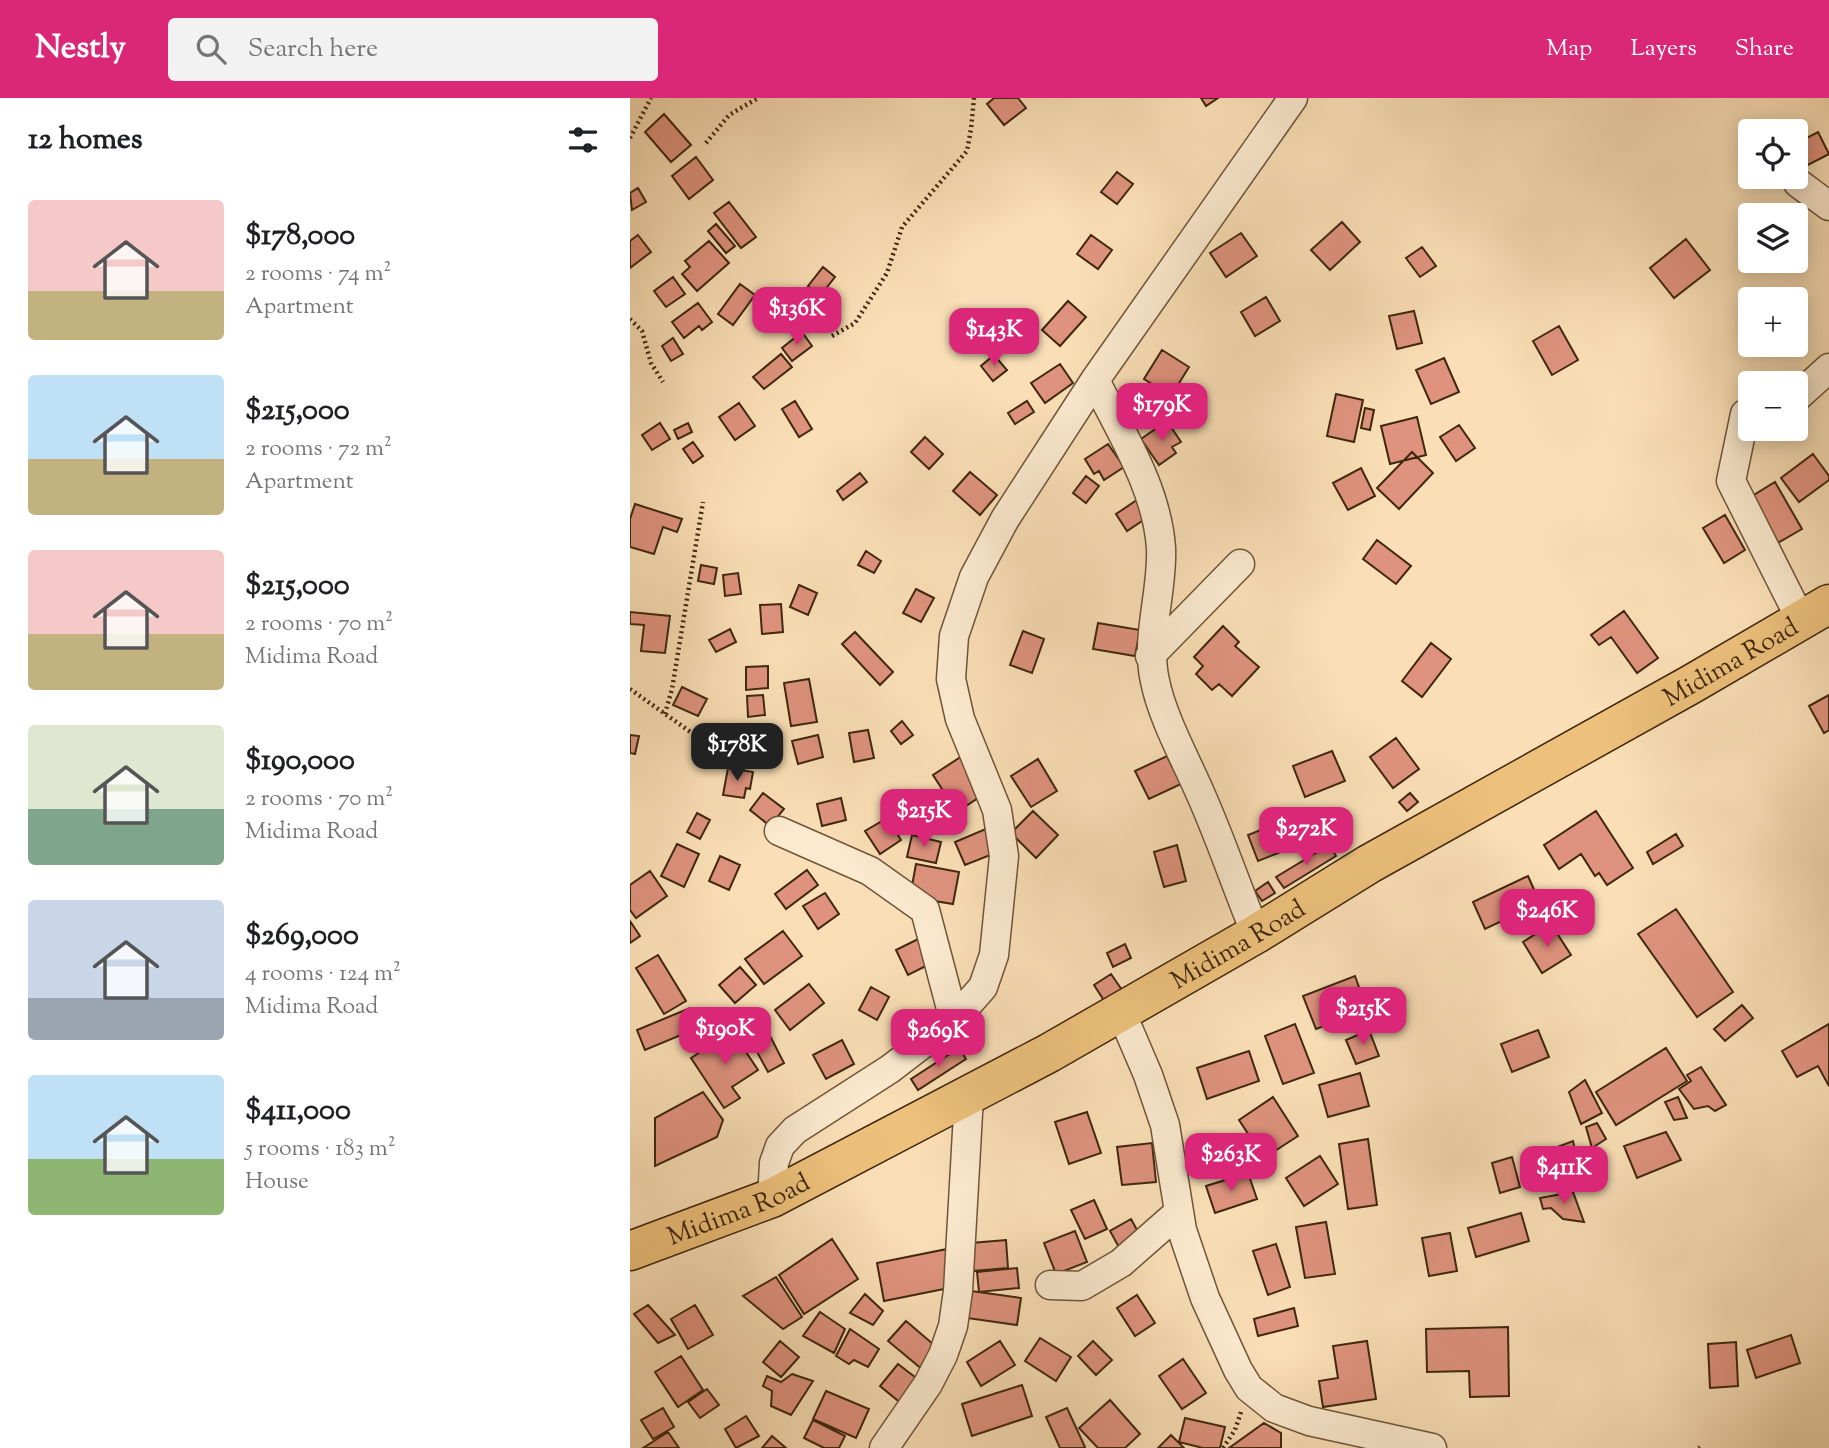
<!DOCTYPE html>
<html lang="en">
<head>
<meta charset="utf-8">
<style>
  :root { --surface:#fff; --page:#f2f2f2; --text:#202124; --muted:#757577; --accent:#db2777 }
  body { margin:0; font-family:"Sorts Mill Goudy",serif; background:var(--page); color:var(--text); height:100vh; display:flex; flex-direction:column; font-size:26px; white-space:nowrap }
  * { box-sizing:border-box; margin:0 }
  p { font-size:23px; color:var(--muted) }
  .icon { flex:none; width:38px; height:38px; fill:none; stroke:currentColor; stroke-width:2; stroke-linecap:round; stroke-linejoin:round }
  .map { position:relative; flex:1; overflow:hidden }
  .panel { display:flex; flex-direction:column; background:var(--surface); width:630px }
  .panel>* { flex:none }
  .tools { position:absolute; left:1108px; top:21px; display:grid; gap:14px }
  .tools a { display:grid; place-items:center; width:70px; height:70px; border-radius:7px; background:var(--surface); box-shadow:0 4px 18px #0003; font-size:35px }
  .price { position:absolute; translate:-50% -60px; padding:0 16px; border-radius:14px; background:var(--accent); color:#fff; font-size:23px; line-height:46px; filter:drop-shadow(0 2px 4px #0008) }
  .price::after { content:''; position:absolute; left:50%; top:42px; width:21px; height:16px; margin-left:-10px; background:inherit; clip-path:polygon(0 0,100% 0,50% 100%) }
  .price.active { background:#222; color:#fff }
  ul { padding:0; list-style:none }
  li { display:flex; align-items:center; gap:21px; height:175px; padding:0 28px }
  li span { display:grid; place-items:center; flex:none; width:196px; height:140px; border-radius:7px; color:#555 }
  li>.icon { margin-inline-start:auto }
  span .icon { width:84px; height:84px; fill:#fffc; stroke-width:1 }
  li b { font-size:30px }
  h2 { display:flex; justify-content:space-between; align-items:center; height:84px; padding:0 28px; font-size:30px }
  header { display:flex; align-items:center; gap:42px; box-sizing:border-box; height:98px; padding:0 35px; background:var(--accent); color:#fff }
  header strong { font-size:33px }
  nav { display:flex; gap:38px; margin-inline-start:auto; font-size:24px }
  .search { width:490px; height:63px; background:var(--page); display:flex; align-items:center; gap:18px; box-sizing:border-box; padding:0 24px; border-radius:7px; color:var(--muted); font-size:26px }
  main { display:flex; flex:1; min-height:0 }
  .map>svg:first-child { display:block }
  .building { fill:#df937e; stroke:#3f270e; stroke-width:2 }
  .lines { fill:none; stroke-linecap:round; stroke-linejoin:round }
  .street-casing { stroke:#6e5538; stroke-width:31 }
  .primary-casing { stroke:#3f270e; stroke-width:41 }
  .path { stroke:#3f270e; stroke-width:4.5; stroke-dasharray:2 3.5; stroke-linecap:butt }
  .street { stroke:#fcead0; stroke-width:28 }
  .primary { stroke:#edc07b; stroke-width:38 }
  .labels { text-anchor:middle; stroke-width:6; stroke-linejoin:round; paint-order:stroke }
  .street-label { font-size:26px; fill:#3f270e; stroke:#fcead0 }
</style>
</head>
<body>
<header>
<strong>Nestly</strong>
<div class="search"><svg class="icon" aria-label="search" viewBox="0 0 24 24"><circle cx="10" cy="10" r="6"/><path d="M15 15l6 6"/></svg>Search here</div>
<nav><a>Map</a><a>Layers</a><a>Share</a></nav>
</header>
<main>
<section class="panel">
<h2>12 homes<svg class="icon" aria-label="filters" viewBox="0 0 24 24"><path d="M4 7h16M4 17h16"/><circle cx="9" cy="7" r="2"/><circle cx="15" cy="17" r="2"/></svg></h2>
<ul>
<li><span style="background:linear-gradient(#f6c9c9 65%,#c2b280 0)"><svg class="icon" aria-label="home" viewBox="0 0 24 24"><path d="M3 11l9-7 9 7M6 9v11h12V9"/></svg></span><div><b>$178,000</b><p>2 rooms · 74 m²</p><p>Apartment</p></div></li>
<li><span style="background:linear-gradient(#bfe0f5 60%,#c2b280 0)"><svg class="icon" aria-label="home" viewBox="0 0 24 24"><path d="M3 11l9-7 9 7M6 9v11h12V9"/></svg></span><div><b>$215,000</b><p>2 rooms · 72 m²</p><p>Apartment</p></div></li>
<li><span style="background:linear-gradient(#f6c9c9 60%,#c2b280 0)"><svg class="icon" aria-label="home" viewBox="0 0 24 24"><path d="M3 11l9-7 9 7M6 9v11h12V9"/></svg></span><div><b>$215,000</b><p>2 rooms · 70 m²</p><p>Midima Road</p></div></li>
<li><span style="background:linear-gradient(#dfe7d0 60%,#7fa58c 0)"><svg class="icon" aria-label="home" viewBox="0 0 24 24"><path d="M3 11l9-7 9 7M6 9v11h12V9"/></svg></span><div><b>$190,000</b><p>2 rooms · 70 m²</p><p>Midima Road</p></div></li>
<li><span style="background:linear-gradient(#c9d6e8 70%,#9aa5b1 0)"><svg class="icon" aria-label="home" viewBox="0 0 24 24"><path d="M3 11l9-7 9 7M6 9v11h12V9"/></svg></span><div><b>$269,000</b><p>4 rooms · 124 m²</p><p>Midima Road</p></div></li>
<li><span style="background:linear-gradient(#bfe0f5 60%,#8fb573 0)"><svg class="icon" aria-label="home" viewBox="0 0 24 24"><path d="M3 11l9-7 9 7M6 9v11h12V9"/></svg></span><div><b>$411,000</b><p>5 rooms · 183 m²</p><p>House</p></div></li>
</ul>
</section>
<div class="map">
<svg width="1199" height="1350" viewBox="0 0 1199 1350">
  <rect width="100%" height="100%" fill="#fadfb6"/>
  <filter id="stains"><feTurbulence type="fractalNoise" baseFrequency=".00286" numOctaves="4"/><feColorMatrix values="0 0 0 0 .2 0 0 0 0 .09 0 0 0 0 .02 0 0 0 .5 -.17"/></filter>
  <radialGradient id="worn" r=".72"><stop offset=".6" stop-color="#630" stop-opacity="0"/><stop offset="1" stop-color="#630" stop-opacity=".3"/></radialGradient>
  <path class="building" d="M 364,0 L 388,0 L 396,10 L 374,27 L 357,6 Z
    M 571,0 L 588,0 L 576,8 Z
    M 34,16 L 61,47 L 41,64 L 15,34 Z
    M 1188,34 L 1199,56 L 1178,67 L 1167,45 Z
    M 66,59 L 83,82 L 59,101 L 42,78 Z
    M 487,74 L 503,86 L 487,106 L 471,94 Z
    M 8,90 L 16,104 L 2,112 L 0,95 Z
    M 99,104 L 126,139 L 111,150 L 84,115 Z
    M 712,124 L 730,144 L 700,172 L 681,152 Z
    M 86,126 L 105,148 L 96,155 L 78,133 Z
    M 611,135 L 627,158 L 596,179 L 580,155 Z
    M 8,137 L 21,154 L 0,170 L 0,143 Z
    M 461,137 L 482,152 L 468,171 L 447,156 Z
    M 1056,141 L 1080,172 L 1044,200 L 1020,170 Z
    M 79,143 L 99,165 L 67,193 L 52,176 L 60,169 L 55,163 Z
    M 792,149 L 806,168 L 790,179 L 776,160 Z
    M 193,169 L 205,179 L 190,198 L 178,188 Z
    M 43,179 L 55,196 L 36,209 L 24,193 Z
    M 110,186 L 125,197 L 103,227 L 88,216 Z
    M 636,199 L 650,223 L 625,238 L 611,214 Z
    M 438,203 L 456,219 L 430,248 L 412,232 Z
    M 68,205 L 82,224 L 72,232 L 69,228 L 54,240 L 42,224 Z
    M 784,213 L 792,245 L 767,251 L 759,218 Z
    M 351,218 L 369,234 L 353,252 L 335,236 Z
    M 929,228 L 948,262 L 922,277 L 903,243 Z
    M 172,234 L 182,248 L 162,263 L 152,250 Z
    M 43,240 L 53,256 L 41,263 L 32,248 Z
    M 532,252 L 559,269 L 541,298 L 514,281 Z
    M 151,256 L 162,269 L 134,291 L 123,279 Z
    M 364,257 L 377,272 L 363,283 L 351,268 Z
    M 814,260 L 829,294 L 801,306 L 786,272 Z
    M 430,266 L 443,285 L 415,305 L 401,285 Z
    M 706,296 L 733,302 L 724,344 L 697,338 Z
    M 165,303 L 182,331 L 169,339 L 152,311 Z
    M 397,303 L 404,314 L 385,326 L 378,315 Z
    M 109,305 L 125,328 L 105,342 L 89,319 Z
    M 735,310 L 744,312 L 740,332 L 731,330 Z
    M 787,319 L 796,357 L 760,366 L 751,328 Z
    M 537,323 L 551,344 L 542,349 L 546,355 L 529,367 L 511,341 Z
    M 30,325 L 40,341 L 22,352 L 12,337 Z
    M 58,325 L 62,334 L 48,341 L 44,332 Z
    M 829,327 L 845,350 L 826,363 L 810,339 Z
    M 295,339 L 313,356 L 299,371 L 281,354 Z
    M 63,344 L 73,358 L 63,365 L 53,351 Z
    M 478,346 L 494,369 L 474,382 L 469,373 L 464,376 L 455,361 Z
    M 782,354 L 803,375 L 769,411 L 747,390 Z
    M 1183,356 L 1199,378 L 1199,382 L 1169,404 L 1151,380 Z
    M 731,370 L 745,398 L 718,412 L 703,385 Z
    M 340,374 L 367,397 L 350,417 L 323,393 Z
    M 230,375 L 237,384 L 213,402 L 207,393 Z
    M 456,378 L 469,388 L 456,405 L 443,395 Z
    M 1145,384 L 1172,431 L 1141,449 L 1114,403 Z
    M 507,402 L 518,419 L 497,433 L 486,416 Z
    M 5,406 L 52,421 L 47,434 L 33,429 L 24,456 L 0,449 L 0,421 Z
    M 1095,417 L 1115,452 L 1094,465 L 1073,430 Z
    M 747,442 L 781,468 L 766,486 L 733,461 Z
    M 236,453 L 251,463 L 244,475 L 228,467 Z
    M 71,467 L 87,470 L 84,486 L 68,483 Z
    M 108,475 L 111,496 L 95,498 L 93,477 Z
    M 169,487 L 187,495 L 178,517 L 160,509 Z
    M 286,491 L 304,500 L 291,524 L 273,515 Z
    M 151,506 L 153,534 L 132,536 L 130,507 Z
    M 994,513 L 1028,560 L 1007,575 L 981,539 L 969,547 L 961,537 Z
    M 0,514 L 40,518 L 35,555 L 11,553 L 14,527 L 0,526 Z
    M 468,525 L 510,532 L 505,558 L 463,551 Z
    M 593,528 L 609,544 L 605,548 L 629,569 L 602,598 L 589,586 L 582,592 L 566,576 L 573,568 L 564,559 Z
    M 100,531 L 106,544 L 86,554 L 79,542 Z
    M 393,533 L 414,541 L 402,575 L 380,567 Z
    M 225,534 L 263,574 L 250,587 L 212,546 Z
    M 801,545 L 821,561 L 792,599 L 772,583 Z
    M 138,568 L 138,590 L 116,592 L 116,569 Z
    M 179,581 L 187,624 L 161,628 L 154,585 Z
    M 52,589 L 77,601 L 68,618 L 43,607 Z
    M 133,597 L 135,617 L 118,619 L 117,598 Z
    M 1199,597 L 1199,632 L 1194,635 L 1179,608 Z
    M 272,623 L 283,637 L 271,646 L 261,633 Z
    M 238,632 L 244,660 L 224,664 L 219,635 Z
    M 0,637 L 9,638 L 5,656 L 0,655 Z
    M 188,637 L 193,659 L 168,666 L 162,643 Z
    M 766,640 L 789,671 L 763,690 L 740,659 Z
    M 702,653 L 715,683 L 675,699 L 663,668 Z
    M 332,658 L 357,694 L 327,714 L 303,677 Z
    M 537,658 L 551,686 L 519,701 L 505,673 Z
    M 408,661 L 427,693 L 401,709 L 381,678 Z
    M 98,670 L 123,674 L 120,691 L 116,690 L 114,700 L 93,697 Z
    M 133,695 L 154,711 L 140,728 L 120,712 Z
    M 780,695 L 788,704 L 777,713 L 769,704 Z
    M 211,700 L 216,722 L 192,728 L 187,706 Z
    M 403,713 L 428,737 L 406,760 L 381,735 Z
    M 966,713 L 1003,770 L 977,787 L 969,775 L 965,778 L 951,756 L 929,771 L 914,747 Z
    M 67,715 L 80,722 L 70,741 L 57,734 Z
    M 257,720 L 271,742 L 250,756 L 235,733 Z
    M 651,724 L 661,750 L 628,763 L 618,737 Z
    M 358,730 L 368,754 L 335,767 L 325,744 Z
    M 1046,736 L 1053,748 L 1023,766 L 1017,754 Z
    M 282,737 L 311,744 L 306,765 L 277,759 Z
    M 47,746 L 69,756 L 54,789 L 31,778 Z
    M 547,747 L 556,783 L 534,789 L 524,754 Z
    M 699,747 L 706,758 L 654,790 L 646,779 Z
    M 90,758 L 110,767 L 99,792 L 79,783 Z
    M 286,766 L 329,774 L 323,806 L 280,799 Z
    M 177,772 L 188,787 L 156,811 L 145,796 Z
    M 20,773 L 37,798 L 6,820 L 0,812 L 0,787 Z
    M 898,778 L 910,805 L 855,831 L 843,804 Z
    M 638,784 L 645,795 L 632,803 L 625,793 Z
    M 195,795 L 209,816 L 188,831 L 173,808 Z
    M 1046,811 L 1103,894 L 1067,919 L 1008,836 Z
    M 0,823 L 10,838 L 0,845 Z
    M 921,826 L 941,857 L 912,875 L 893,844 Z
    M 153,833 L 172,858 L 134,886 L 115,861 Z
    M 294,838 L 306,863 L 278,877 L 266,852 Z
    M 495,846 L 501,860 L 483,869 L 477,855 Z
    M 28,857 L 56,903 L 34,916 L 6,870 Z
    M 110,869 L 126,887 L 105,905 L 89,887 Z
    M 481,876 L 492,892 L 475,904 L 464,887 Z
    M 725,878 L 737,912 L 686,931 L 673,898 Z
    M 179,886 L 194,905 L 160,932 L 145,912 Z
    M 241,889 L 259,899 L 247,922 L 229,912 Z
    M 1112,907 L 1123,920 L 1095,943 L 1084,931 Z
    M 60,910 L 68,930 L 15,952 L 7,932 Z
    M 665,926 L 684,975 L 653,986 L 635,938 Z
    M 1199,926 L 1199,988 L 1188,968 L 1167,979 L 1152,953 Z
    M 739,932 L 749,958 L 726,966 L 716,942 Z
    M 908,932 L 919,959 L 882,974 L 871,946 Z
    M 102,933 L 128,972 L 102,989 L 110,1000 L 94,1010 L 61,960 Z
    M 138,934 L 154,965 L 138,974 L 121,943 Z
    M 212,942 L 224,966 L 196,981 L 183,957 Z
    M 329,950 L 336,961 L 288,992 L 281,981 Z
    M 1036,950 L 1057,983 L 986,1027 L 966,994 Z
    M 619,953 L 629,983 L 577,1001 L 567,970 Z
    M 1071,969 L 1096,1007 L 1085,1013 L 1078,1008 L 1064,1011 L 1049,991 L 1061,983 L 1057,977 Z
    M 730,975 L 739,1008 L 698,1019 L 689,987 Z
    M 955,982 L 972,1015 L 951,1026 L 939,994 Z
    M 73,994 L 93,1022 L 87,1039 L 25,1068 L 25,1020 Z
    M 643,999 L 668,1038 L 634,1060 L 609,1022 Z
    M 1048,999 L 1057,1020 L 1044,1022 L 1035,1004 Z
    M 457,1014 L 471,1055 L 439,1066 L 425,1024 Z
    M 967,1025 L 976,1041 L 962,1050 L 956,1029 Z
    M 1036,1034 L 1051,1062 L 1007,1080 L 994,1048 Z
    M 738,1041 L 747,1107 L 718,1111 L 709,1046 Z
    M 943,1043 L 949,1069 L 904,1085 L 901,1059 Z
    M 522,1045 L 526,1084 L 492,1087 L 487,1049 Z
    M 690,1058 L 708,1086 L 674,1108 L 656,1080 Z
    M 882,1059 L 890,1089 L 870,1095 L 862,1065 Z
    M 618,1075 L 627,1101 L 585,1115 L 576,1088 Z
    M 943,1094 L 954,1124 L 933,1121 L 921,1110 L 913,1111 L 910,1100 Z
    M 464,1102 L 477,1131 L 455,1141 L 441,1112 Z
    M 891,1115 L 899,1143 L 846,1159 L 838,1130 Z
    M 501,1121 L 512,1141 L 491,1153 L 480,1133 Z
    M 696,1124 L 705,1176 L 675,1180 L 666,1129 Z
    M 445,1133 L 457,1164 L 426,1176 L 414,1145 Z
    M 820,1135 L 827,1173 L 799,1178 L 792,1140 Z
    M 202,1141 L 228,1181 L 174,1216 L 149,1177 Z
    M 376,1142 L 378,1170 L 343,1173 L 341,1145 Z
    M 646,1146 L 660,1189 L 638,1197 L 623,1153 Z
    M 317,1151 L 324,1189 L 254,1203 L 247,1165 Z
    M 387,1170 L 389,1190 L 349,1194 L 347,1174 Z
    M 146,1179 L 172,1219 L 153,1231 L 113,1198 Z
    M 341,1193 L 391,1200 L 387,1227 L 337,1220 Z
    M 235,1196 L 253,1213 L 243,1227 L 220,1215 Z
    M 507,1197 L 525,1225 L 505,1238 L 487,1210 Z
    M 18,1207 L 45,1237 L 28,1245 L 4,1216 Z
    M 65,1207 L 83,1237 L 58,1251 L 41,1221 Z
    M 664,1210 L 668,1228 L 628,1238 L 624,1221 Z
    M 190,1214 L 215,1231 L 204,1255 L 173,1238 Z
    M 276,1223 L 310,1252 L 293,1272 L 258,1243 Z
    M 878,1229 L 879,1298 L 840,1299 L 839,1273 L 797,1274 L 796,1231 Z
    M 220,1231 L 249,1251 L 238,1269 L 224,1262 L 219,1266 L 206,1258 Z
    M 1161,1237 L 1170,1265 L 1126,1280 L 1117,1252 Z
    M 410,1240 L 441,1259 L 426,1283 L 395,1263 Z
    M 150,1243 L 169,1259 L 151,1279 L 133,1264 Z
    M 370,1243 L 385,1267 L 351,1288 L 337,1264 Z
    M 463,1243 L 482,1262 L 466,1277 L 448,1258 Z
    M 737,1243 L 746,1301 L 693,1309 L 689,1283 L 708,1280 L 703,1248 Z
    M 1106,1244 L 1108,1288 L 1080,1290 L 1078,1246 Z
    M 51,1258 L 73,1292 L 48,1309 L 25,1274 Z
    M 553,1261 L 576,1295 L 552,1311 L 529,1278 Z
    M 268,1266 L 290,1283 L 272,1306 L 250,1288 Z
    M 162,1276 L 183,1283 L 161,1317 L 141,1308 L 142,1293 L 133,1288 L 137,1278 L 151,1284 Z
    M 392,1287 L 402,1318 L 342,1338 L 332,1306 Z
    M 77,1291 L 89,1307 L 70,1320 L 58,1304 Z
    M 196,1293 L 239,1311 L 226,1340 L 183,1321 Z
    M 480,1302 L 510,1336 L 495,1350 L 468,1350 L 449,1330 Z
    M 33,1310 L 44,1329 L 23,1341 L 11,1322 Z
    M 437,1310 L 455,1349 L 453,1350 L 430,1350 L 416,1319 Z
    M 116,1318 L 129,1338 L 106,1350 L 95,1331 Z
    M 555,1320 L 595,1329 L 590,1350 L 573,1350 L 549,1344 Z
    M 183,1322 L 215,1338 L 209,1350 L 194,1350 L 174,1340 Z
    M 634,1325 L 651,1335 L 651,1350 L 599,1350 Z
    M 38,1334 L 49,1350 L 13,1350 Z
    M 541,1337 L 554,1350 L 528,1350 Z
    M 142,1338 L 156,1350 L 132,1350 Z"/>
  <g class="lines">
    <defs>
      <path id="street" d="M 1168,85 L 1199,108
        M 465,282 C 491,335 527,390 531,450 C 533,495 515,539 525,583 C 532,619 556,662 571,697 C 591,742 607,790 626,836
        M 1166,300 L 1199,270
        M 1120,317 L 1115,316 L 1101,383 L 1171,522
        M 520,558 L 610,466
        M 149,733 L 240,773 L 295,812 L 324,922
        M 491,914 L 518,977 L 535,1027 L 552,1132 L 575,1200 L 608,1272 L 619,1290 L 644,1310 L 679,1323 L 802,1350
        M 142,1100 L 144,1065 L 150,1048 L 165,1032 L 260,971 L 324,922 L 353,889 L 364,857 L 374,758 L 367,712 L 330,621 L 321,581 L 324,538 L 344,479 L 375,421 L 465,282 L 663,0
        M 420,1187 L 452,1188 L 491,1165 L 549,1114
        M 254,1350 L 298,1286 L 313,1257 L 323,1228 L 328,1193 L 339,998"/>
      <g id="primary">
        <path id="s1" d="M 0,1153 L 142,1100 L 419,955 L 626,836 L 739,766 L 1060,587 L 1199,506"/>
      </g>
    </defs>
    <use href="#street" class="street-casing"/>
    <use href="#primary" class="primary-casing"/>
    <path class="path" d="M 0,40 L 21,0
      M 76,45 L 99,17 L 128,0
      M 0,221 L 12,233 L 21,265 L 33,284
      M 202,238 L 225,225 L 257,175 L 272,129 L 337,53 L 341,31 L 344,0
      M 0,591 L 76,645
      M 35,616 L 42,591 L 73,404
      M 593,1350 L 605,1332 L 611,1314
      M 1069,1350 L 1070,1349"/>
    <use href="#street" class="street"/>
    <use href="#primary" class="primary"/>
  </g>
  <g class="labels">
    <g class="street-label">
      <text dy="9" stroke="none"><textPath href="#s1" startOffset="1250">Midima Road</textPath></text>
      <text dy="9" stroke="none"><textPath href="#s1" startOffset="682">Midima Road</textPath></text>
      <text dy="9" stroke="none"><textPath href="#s1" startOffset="116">Midima Road</textPath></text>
    </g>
  </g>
  <rect width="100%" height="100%" filter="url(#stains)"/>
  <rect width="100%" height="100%" fill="url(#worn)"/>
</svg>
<div class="tools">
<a><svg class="icon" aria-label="locate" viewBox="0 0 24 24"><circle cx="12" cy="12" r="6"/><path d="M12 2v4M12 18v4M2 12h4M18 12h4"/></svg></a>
<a><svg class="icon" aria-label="layers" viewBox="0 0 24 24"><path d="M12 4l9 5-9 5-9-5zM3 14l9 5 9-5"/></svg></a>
<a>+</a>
<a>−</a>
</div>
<b class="price" style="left:167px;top:249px">$136K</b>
<b class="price" style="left:364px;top:270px">$143K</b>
<b class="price" style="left:532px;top:345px">$179K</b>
<b class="price active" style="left:107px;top:685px">$178K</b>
<b class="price" style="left:294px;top:751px">$215K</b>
<b class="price" style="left:676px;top:769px">$272K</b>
<b class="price" style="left:917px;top:851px">$246K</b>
<b class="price" style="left:733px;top:949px">$215K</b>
<b class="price" style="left:95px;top:969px">$190K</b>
<b class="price" style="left:308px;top:971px">$269K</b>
<b class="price" style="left:601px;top:1095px">$263K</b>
<b class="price" style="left:934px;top:1108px">$411K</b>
</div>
</main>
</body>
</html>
